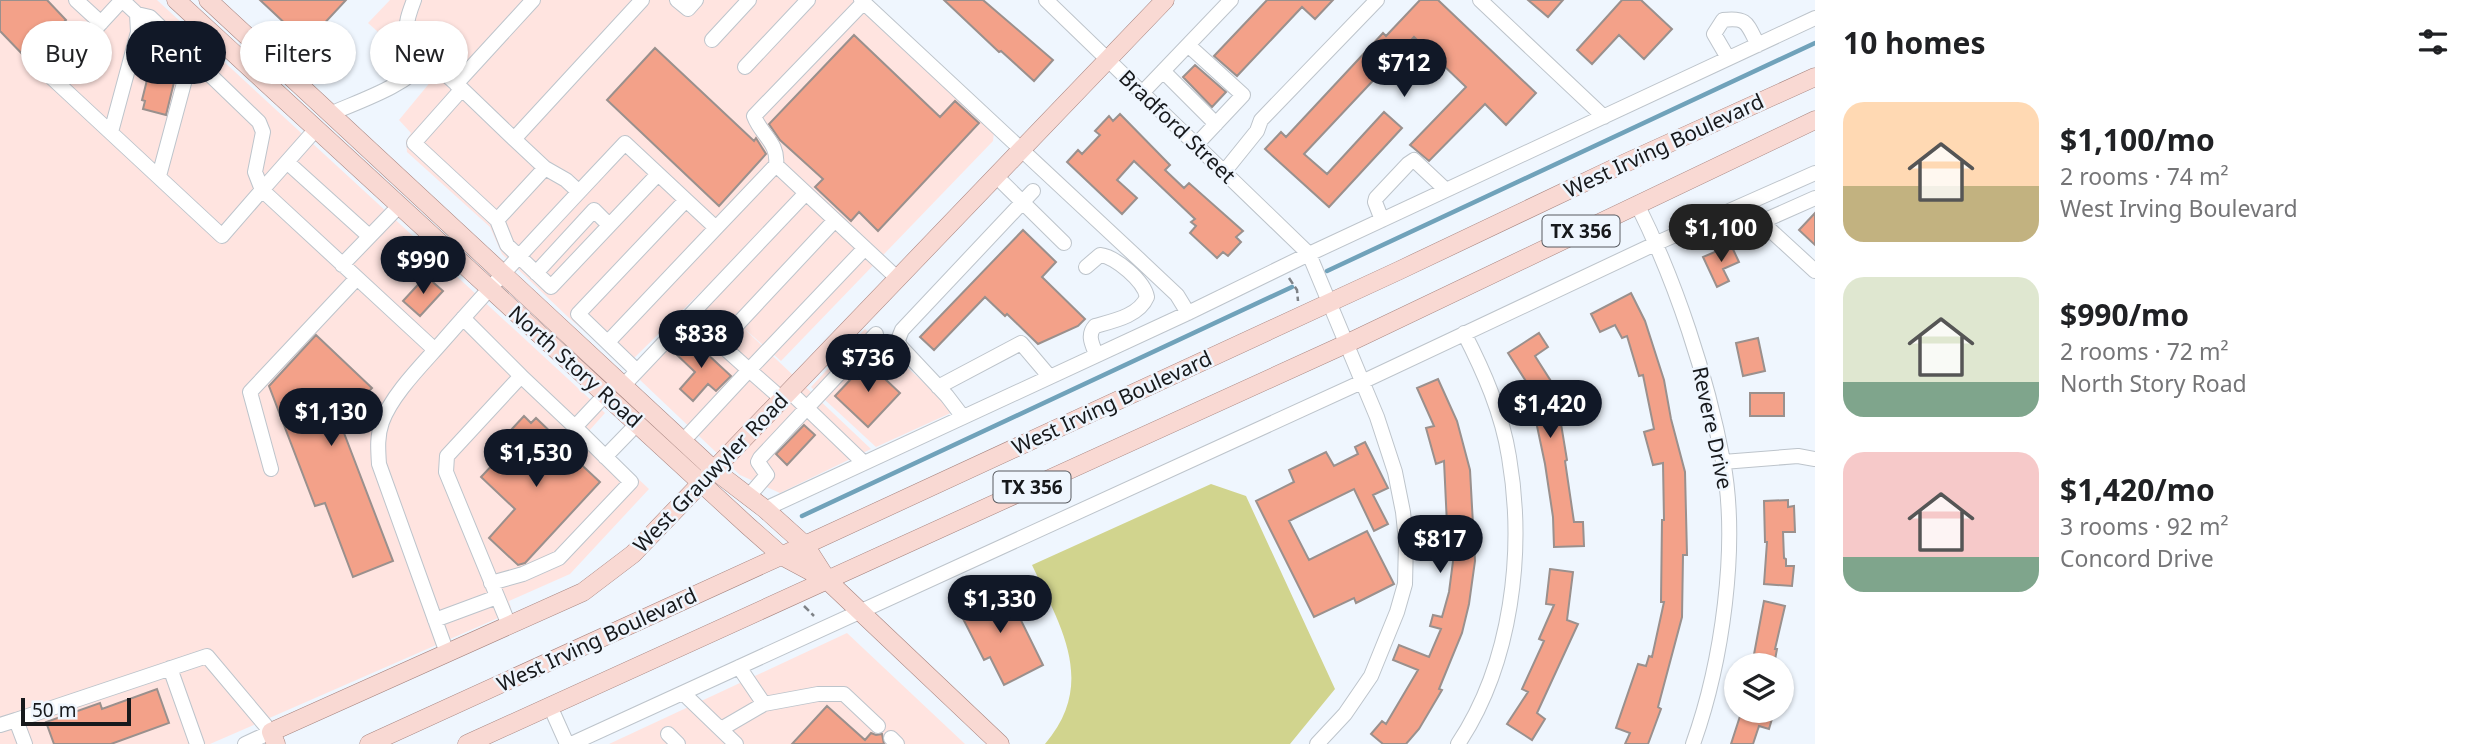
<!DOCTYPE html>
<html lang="en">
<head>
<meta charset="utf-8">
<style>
  :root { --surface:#fff; --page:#f6f6f6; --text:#202124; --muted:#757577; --accent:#111827 }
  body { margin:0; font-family:"Noto Sans",sans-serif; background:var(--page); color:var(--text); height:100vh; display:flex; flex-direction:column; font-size:26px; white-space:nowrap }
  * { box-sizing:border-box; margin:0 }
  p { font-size:23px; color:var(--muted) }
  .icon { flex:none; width:38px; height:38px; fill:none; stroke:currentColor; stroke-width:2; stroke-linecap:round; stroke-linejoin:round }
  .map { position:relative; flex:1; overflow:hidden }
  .side { display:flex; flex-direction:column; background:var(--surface); width:665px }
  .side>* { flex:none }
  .banner { position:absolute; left:21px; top:21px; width:665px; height:63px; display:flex; gap:14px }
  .tools { position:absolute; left:1724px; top:653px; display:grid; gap:14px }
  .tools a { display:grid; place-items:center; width:70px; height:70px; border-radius:50%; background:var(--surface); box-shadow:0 2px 5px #0004; font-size:35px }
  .scale { position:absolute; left:21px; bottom:18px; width:110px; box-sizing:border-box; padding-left:7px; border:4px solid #17191c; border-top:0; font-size:19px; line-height:24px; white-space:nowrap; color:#17191c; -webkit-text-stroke:5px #eff6fe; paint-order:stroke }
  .price { position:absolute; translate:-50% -60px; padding:0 16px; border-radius:24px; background:var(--accent); color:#fff; font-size:23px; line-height:46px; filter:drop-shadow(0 2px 4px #0008) }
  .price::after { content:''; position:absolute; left:50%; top:42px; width:21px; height:16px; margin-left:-10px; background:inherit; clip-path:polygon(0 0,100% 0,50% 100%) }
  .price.current { background:#222; color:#fff }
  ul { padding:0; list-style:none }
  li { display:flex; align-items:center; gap:21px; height:175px; padding:0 28px }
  li span { display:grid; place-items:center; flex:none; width:196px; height:140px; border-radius:21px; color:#555 }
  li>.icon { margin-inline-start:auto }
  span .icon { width:84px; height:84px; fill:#fffc; stroke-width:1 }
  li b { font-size:30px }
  h2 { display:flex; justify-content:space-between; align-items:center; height:84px; padding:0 28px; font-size:30px }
  .chip { padding:0 24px; border-radius:32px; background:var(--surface); box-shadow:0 2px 5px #0004; font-size:24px; line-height:63px }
  .chip.current { background:var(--accent); color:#fff }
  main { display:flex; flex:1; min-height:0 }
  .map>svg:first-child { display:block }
  .commercial { fill:#ffe4e0 }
  .pitch { fill:#d1d48e }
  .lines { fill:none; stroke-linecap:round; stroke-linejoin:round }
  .stream { stroke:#70a2ba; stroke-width:4.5 }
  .building { fill:#f3a189; stroke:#9a908d; stroke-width:2 }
  .minor-casing { stroke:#bdc4cb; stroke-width:16 }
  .major-casing { stroke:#a78580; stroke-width:19 }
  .path { stroke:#7e8287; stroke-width:2.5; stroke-dasharray:7 3.5; stroke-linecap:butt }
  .minor { stroke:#fff; stroke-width:14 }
  .major { stroke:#f9d9d3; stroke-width:18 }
  .labels { text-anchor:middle; stroke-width:5; stroke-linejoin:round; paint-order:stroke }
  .shield { fill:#eff6fe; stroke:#585b60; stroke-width:2 }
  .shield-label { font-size:19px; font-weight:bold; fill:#17191c }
  .street-label { font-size:21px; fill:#17191c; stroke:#eff6fe }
</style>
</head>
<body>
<main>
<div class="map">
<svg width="1815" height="744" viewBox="0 0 1815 744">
  <rect width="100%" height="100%" fill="#eff6fe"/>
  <path class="commercial" d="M 0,0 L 157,0 L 605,413 L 588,432 L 649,489 L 570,574 L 509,601 L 512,612 L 210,744 L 0,744 Z
    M 390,0 L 866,0 L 994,132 L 993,141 L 781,361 L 737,322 L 871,449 L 780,493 L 740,475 L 639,379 L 713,299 L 704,289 L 625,367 L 568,317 L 502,254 L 490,227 L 407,152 L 406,141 L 411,133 L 399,120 L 432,80 L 368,23 Z
    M 865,329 L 955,411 L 876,447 L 811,387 Z
    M 847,633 L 965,744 L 609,744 Z"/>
  <path class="pitch" d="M 1211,484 L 1246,496 L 1335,689 L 1290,744 L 1045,744 C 1097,683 1061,627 1032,565 Z"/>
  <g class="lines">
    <path class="stream" d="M 1327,271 L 1815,43
      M 802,516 L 1292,287"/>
  </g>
  <path class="building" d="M 0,0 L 47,0 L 66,20 L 27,59 L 0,31 Z
    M 260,0 L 346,0 L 306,43 Z
    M 944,0 L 983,0 L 1053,60 L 1034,81 L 1001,51 L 999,52 Z
    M 1267,0 L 1333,0 L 1315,19 L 1302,7 L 1237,76 L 1214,56 Z
    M 1420,0 L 1438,0 L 1536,93 L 1506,125 L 1485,104 L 1429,161 L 1410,145 L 1466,87 L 1414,37 L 1304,154 L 1327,174 L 1384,112 L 1402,128 L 1329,207 L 1265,149 L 1281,132 L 1286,137 L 1383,33 L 1386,36 Z
    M 1528,0 L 1563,0 L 1548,17 Z
    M 1622,0 L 1641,0 L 1672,29 L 1644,59 L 1619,35 L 1592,64 L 1577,50 Z
    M 854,35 L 940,117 L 955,101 L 979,123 L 878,231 L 859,212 L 851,221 L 815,187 L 823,179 L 780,140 L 769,124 Z
    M 655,48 L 754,141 L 756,138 L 766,154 L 719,206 L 607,100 Z
    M 151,64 L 177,70 L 166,115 L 143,109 L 145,101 L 142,100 Z
    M 1195,65 L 1226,92 L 1212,107 L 1183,77 Z
    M 1120,114 L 1170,165 L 1165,170 L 1184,188 L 1189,183 L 1243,231 L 1236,237 L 1241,242 L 1228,256 L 1223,252 L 1217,258 L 1190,233 L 1196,226 L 1191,222 L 1195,219 L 1134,161 L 1117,180 L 1137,198 L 1122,214 L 1067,162 L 1078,150 L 1082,154 L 1100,135 L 1095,131 L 1109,116 L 1113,121 Z
    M 1815,213 L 1815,245 L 1799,230 Z
    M 1023,230 L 1056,262 L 1042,277 L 1085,319 L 1078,326 L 1038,344 L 1007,314 L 1005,316 L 985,297 L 934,350 L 920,337 Z
    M 1731,245 L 1739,262 L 1723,269 L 1729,281 L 1717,287 L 1703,257 Z
    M 426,276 L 443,291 L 420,316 L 403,301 Z
    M 1631,293 L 1645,321 L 1664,380 L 1671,419 L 1685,472 L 1687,555 L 1683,555 L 1682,617 L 1658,707 L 1661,709 L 1648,744 L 1625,744 L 1630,733 L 1616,728 L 1638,664 L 1646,666 L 1649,656 L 1652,657 L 1664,602 L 1661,602 L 1662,520 L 1664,520 L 1663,463 L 1653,465 L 1644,432 L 1654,429 L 1643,375 L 1639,376 L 1627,336 L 1622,338 L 1615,325 L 1600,332 L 1591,314 Z
    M 1539,333 L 1548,347 L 1535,356 L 1556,389 L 1564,410 L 1559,412 L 1567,460 L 1565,461 L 1574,522 L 1583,522 L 1584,546 L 1554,547 L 1553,517 L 1545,464 L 1537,426 L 1526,397 L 1534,394 L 1508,353 Z
    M 316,335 L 372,388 L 349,412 L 344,433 L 393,561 L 353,577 L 325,503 L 315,506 L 269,386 Z
    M 690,338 L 731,376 L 716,391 L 708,384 L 693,401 L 680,389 L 695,372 L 676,354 Z
    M 1758,338 L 1765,371 L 1743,376 L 1736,343 Z
    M 867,362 L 900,393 L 868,427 L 835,396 Z
    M 1438,379 L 1457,421 L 1470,470 L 1475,561 L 1469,604 L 1462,633 L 1439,689 L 1442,690 L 1419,729 L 1406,744 L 1383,744 L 1371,734 L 1382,721 L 1386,724 L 1418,670 L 1393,660 L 1399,645 L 1429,657 L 1441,629 L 1430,626 L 1433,615 L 1442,617 L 1449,592 L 1455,546 L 1448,546 L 1444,461 L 1436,464 L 1426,428 L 1434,426 L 1417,388 Z
    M 1750,393 L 1784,393 L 1784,416 L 1750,416 Z
    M 524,416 L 531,423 L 536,418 L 559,440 L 557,442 L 600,482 L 525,563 L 518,565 L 489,538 L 515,509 L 481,477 L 512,444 L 508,440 L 514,433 L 511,430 Z
    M 804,425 L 815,435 L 787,465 L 776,454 Z
    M 1365,442 L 1388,488 L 1373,495 L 1388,524 L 1374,531 L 1354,489 L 1289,521 L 1309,560 L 1367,531 L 1394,584 L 1356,603 L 1354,598 L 1314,617 L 1256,501 L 1294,482 L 1289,470 L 1326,452 L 1334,466 L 1358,454 L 1355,447 Z
    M 1788,500 L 1788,507 L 1794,506 L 1795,532 L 1783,532 L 1784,558 L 1786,559 L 1786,566 L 1794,566 L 1792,586 L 1764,584 L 1767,542 L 1765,542 L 1764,501 Z
    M 1550,569 L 1573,572 L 1567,620 L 1578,624 L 1537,713 L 1545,719 L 1532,740 L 1507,724 L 1528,692 L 1522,689 L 1544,641 L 1539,639 L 1554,605 L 1546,604 Z
    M 984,591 L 989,601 L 1007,592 L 1043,665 L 1004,685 L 990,657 L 984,660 L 956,605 Z
    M 1764,601 L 1785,606 L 1775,649 L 1777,649 L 1774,665 L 1752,665 Z
    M 157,689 L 169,723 L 111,744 L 54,744 L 46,722 L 100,703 L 102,709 Z
    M 827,706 L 865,740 L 871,733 L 876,735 L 882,734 L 884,744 L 792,744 Z
    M 1742,710 L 1774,712 L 1769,729 L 1759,726 L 1753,744 L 1731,744 Z"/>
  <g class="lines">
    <defs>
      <path id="minor" d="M 76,0 L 101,23
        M 122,0 L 51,77 L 222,236 L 262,190 L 255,172 L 263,132 L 259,122 L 150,17 L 137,14
        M 677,0 L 688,9 L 696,0
        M 861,0 L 1143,263 L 1177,295 L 1188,313
        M 1046,0 L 1309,254 L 1377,417 L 1395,472 L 1403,512 L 1406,541 L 1405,584 L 1397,612 L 1371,676 L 1345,714 L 1317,744
        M 1480,0 L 1604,117
        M 712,40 L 749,0
        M 1188,45 L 1243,95 L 1196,145
        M 1728,58 L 1714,34 L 1723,20 C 1748,17 1747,24 1758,45
        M 429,59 L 462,89 L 414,143 L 497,220 L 545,168 L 514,139 L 642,0
        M 745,67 L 808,0
        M 1163,71 L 1216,124
        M 456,84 L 533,0
        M 462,89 L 514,139
        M 1142,93 L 1231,0
        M 330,114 C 364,99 403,87 429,59 C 405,33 401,34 414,0
        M 316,129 L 262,190 L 435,350
        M 111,132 L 138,32 L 137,14 L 122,0
        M 287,162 L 369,236
        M 545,168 L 566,180 L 579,192
        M 1224,172 L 1257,131 L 1261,120 L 1377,0
        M 159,176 L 191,57
        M 996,176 L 1064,243
        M 806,193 L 897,278
        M 1637,204 C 1676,282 1707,376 1723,461 C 1739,546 1722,663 1693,744
        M 1743,205 L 1815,271
        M 497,220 L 507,245 L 551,287 L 658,174
        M 1382,220 L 1375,202 L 1376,198 L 1408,164 L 1414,160 L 1446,190
        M 1761,222 L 1815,198
        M 342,265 L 399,206
        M 1086,267 L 1100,255 C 1116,257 1144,281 1147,297 C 1139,316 1113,321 1095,326 C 1087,335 1092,344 1096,354
        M 536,273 L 594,210 L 609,225
        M 689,316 L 749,370 L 865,248
        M 463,318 L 521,376 L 447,456 L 446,472 L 509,625
        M 608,342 L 716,228
        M 720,343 L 835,220
        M 637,371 L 578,314 L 686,200 L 716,228 L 776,165
        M 521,376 L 575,427 L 605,395
        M 623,386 L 806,193 L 776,165 C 779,143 761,135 754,116 L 864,2
        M 938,387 L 1021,343 L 1049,376
        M 789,391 L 864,463
        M 963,417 L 947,396 L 900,346 L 898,340 L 902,330 L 1033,191
        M 683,441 L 749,370 L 782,399
        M 605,457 L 637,424
        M 1723,462 L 1798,456 L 1815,459
        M 271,469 L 250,392 L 357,278
        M 748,497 L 767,475 L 758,462 L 760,458 L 876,334
        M 765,509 L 1188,313 L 1309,254 L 1815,18
        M 491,583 L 523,574 L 559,558 L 631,482 L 575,427
        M 435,620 L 497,597
        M 447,653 L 379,464 C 378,449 377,436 382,422 C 392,394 424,363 443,341 C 502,273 564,208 625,143 L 686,200
        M 170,668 L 197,744
        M 683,693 L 736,744
        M 764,704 L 818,694 L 844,694 L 878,726
        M 550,706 L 567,744
        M 16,720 L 207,656 L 271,732 L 245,744
        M 0,725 L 16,720 L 25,744
        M 721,729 L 764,704 L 739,667
        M 668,734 L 678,744
        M 891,738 L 897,744
        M 571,744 L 1364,381 L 1657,243 L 1815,173
        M 1458,744 C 1512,663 1525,551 1509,457 C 1502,413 1484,372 1464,333"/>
      <path id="major" d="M 176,0 L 748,526 L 782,556 L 825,579
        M 208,0 L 714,470 L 765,509 L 805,545 L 828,581 L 1000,744
        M 276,744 L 271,732 L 583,592 L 633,554 L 1165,0
        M 369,744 L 805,545 L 1398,271 L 1621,165 L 1815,77
        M 467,744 L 1348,343 L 1815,120"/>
    </defs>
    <use href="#minor" class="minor-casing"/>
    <use href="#major" class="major-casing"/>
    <path class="path" d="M 1289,278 L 1297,290 L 1298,301
      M 804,606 L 814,616"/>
    <use href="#minor" class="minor"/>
    <use href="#major" class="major"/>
  </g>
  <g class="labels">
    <g class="shield">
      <rect x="1542.5" y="215.5" width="77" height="31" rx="5"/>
      <rect x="993.5" y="471.5" width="77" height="31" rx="5"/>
    </g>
    <g class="shield-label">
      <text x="1581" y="238">TX 356</text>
      <text x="1032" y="494">TX 356</text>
    </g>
    <g class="street-label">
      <text transform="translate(1177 127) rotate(44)" y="7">Bradford Street</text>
      <text transform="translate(1664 146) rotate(-25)" y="7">West Irving Boulevard</text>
      <text transform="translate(575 367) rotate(42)" y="7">North Story Road</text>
      <text transform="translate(1112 403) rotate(-25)" y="7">West Irving Boulevard</text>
      <text transform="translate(1712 428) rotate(78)" y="7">Revere Drive</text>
      <text transform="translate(711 473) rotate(-46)" y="7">West Grauwyler Road</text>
      <text transform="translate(597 640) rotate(-25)" y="7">West Irving Boulevard</text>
    </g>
  </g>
</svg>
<div class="tools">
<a><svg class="icon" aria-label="layers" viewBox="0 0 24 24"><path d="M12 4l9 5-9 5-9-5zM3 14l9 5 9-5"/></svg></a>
</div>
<div class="scale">50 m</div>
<b class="price" style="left:1404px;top:99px">$712</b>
<b class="price current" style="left:1721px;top:264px">$1,100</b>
<b class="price" style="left:423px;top:296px">$990</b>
<b class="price" style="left:701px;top:370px">$838</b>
<b class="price" style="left:868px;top:394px">$736</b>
<b class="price" style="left:1550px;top:440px">$1,420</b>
<b class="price" style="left:331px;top:448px">$1,130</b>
<b class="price" style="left:536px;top:489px">$1,530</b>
<b class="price" style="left:1440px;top:575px">$817</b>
<b class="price" style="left:1000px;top:635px">$1,330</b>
<div class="banner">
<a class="chip">Buy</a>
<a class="chip current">Rent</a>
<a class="chip">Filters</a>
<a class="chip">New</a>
</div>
</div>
<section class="side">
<h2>10 homes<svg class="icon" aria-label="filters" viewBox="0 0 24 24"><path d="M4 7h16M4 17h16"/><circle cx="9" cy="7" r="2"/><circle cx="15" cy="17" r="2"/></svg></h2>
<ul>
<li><span style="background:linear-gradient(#ffd9b3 60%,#c2b280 0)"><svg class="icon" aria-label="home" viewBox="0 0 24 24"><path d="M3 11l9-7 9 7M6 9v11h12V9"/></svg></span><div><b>$1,100/mo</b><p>2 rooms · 74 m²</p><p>West Irving Boulevard</p></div></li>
<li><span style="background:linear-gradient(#dfe7d0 75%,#7fa58c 0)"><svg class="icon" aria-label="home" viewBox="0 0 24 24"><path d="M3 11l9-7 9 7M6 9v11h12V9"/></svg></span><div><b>$990/mo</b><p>2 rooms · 72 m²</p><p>North Story Road</p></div></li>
<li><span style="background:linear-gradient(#f6c9c9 75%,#7fa58c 0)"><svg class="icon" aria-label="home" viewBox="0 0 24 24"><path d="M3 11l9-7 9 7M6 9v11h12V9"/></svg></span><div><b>$1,420/mo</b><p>3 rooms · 92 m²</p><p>Concord Drive</p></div></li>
</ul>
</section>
</main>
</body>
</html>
